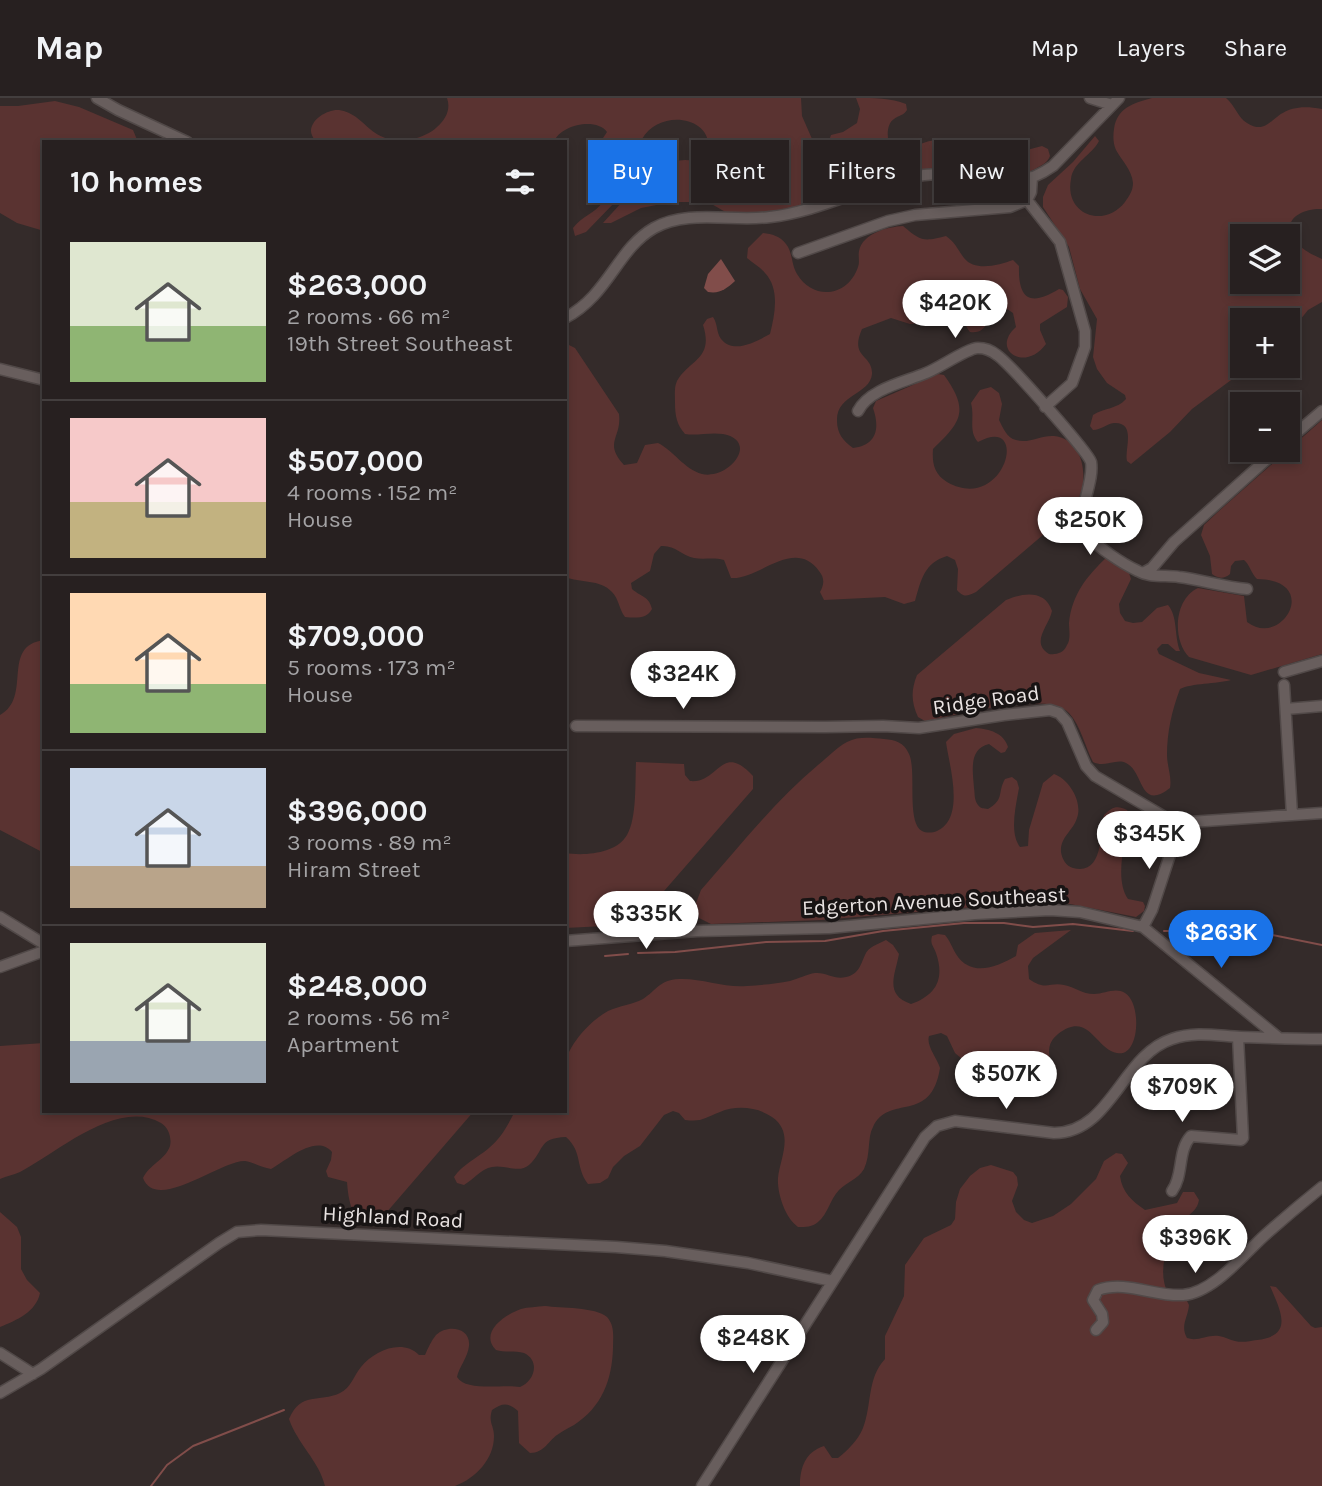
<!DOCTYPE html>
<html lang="en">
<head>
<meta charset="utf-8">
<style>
  :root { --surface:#272020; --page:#332d2d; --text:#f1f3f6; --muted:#a4a3a5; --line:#433e3e; --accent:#1a73e8 }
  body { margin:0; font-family:Karla,sans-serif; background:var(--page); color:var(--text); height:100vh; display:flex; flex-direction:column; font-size:26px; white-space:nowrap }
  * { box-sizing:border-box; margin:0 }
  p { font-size:23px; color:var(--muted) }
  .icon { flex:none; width:38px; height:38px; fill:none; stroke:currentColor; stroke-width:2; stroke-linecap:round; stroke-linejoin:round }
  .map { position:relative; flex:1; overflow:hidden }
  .panel { position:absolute; left:42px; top:42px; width:525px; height:973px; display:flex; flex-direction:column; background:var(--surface); border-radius:0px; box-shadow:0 4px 10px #0003,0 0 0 2px var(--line) }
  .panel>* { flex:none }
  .guide { position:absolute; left:588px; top:42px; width:628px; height:63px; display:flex; gap:14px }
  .buttons { position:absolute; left:1230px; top:126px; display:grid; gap:14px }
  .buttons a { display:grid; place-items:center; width:70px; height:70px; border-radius:0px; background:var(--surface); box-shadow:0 4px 10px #0003,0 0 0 2px var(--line); font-size:35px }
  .price { position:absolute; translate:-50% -60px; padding:0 16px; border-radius:24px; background:#fff; color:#222; font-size:23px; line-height:46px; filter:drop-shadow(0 2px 4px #0008) }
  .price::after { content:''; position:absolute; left:50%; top:42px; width:21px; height:16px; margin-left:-10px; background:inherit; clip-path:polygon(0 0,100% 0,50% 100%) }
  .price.on { background:var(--accent); color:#fff }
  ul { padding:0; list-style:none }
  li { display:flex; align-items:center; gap:21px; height:175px; padding:0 28px }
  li+li { border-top:2px solid var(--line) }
  li span { display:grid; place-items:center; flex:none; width:196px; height:140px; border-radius:0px; color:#555 }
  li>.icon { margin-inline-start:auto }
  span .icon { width:84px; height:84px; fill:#fffc; stroke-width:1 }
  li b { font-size:30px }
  h2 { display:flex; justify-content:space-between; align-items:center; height:84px; padding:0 28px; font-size:30px }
  .chip { padding:0 24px; border-radius:0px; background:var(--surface); box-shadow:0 4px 10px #0003,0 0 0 2px var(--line); font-size:24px; line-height:63px }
  .chip.on { background:var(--accent); color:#fff }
  header { display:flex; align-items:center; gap:42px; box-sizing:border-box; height:98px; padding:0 35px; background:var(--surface); border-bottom:2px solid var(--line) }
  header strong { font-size:33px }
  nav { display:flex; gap:38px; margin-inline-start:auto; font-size:24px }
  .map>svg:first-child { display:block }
  .green { fill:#5a3331; fill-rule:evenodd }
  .water { fill:#814d4a }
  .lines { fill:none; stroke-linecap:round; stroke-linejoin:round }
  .stream { stroke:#814d4a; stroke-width:2 }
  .minor-casing { stroke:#514948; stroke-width:13 }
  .minor { stroke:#685e5d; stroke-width:10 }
  .labels { text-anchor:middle; stroke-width:7; stroke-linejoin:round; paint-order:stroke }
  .street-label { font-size:21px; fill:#e9e3e2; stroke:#181414 }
</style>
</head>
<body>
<header>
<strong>Map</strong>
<nav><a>Map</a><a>Layers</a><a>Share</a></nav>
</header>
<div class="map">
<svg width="1322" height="1388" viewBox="0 0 1322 1388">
  <rect width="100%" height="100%" fill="#342b2a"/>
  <path class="green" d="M 447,0 L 801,0 L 802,18 L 833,89 L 830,98 L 793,111 L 761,116 L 729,116 L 708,104 L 672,104 L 641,110 L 611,125 L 603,125 C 625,103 658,55 693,63 L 708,53 C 714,18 659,10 642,41 L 650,63 L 649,69 L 586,134 L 575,138 L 573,130 C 581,119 595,115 603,104 C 620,77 595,58 601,43 C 603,40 605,37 607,34 C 596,19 560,27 554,44 L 315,44 C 314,40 311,37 311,33 C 311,21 328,11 339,12 C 369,17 367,48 413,41 C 421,39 431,35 437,29 C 446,21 451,11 447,0 Z
    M 856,0 C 874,0 891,0 906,6 L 907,12 C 903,18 899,17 894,21 C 886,26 886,43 892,50 C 899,58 925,41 938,42 C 952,43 965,52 979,56 C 1002,62 1021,53 1042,48 L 1048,51 L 1050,58 C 1047,65 1042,67 1035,71 C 998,90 970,66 934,70 C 905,73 878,81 850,89 L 843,85 L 828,46 L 831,37 L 843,34 L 857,25 L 860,11 Z
    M 1152,0 L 1226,0 C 1235,7 1238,20 1247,25 C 1275,42 1269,0 1322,11 L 1322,111 C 1301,110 1278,123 1297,145 C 1304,153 1313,157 1322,161 L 1322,204 L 1308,212 L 1288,237 L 1288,222 L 1242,222 L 1242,268 L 1250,268 L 1192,311 L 1170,334 L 1131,366 L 1127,363 C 1124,352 1137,324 1114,325 C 1106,326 1101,332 1093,332 L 1090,328 L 1093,317 C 1103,310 1118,311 1126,301 L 1125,297 L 1107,285 L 1097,271 L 1093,259 L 1097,221 L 1080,191 L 1069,149 L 1043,109 L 1043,99 L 1048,87 L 1073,64 L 1095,38 L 1099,43 C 1092,57 1073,64 1071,81 C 1064,117 1104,131 1125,104 C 1129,98 1133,93 1133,85 C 1132,72 1122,63 1116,52 C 1113,45 1113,38 1114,31 C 1117,10 1133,5 1152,0 ZM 1242,138 L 1288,138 L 1288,184 L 1242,184 Z
    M 55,3 L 79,9 L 133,32 L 138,44 L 44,44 L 44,133 L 17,125 L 0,115 L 0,8 L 18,8 Z
    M 903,128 C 921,143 923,144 946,138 C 955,144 958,152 964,160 C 975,174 999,167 1013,162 L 1019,168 C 1018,201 1030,209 1059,191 L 1063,192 L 1068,199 L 1067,209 L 1040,226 L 1040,232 L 1046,246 C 1025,275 990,252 1016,229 L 1013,215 L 1007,211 C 1005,212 996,215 995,216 C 985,224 986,236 970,234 C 957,219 966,184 935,196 L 931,204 L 934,214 L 922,225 L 910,226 L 891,220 L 862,231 C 849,260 873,256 872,276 C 870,297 836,296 837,323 C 837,335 843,343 853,350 C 877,347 880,330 873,310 L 876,303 L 938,276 L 944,277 C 970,313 961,324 933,351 C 932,365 934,376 947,384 C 1005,417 1031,315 978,344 C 968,333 975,320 971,305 L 980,292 L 991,289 L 999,295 L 1002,306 L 999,322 C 1003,330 1007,340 1016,342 C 1029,346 1041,337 1054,338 C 1080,340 1088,372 1081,394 C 1079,401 1075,407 1071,413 L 976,494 C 967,498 964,500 957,492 L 958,471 L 955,462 L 947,458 C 924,465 921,482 915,503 L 904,506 L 885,499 L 824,502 L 820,494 C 824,487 825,480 819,473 C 794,439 759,482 731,480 L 724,462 C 713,459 704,462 694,460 C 681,457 675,447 661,448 L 654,456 L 650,473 L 631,485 L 632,491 C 641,499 649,498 652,511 C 647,521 636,520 625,519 C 619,511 619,501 612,494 C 600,481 580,485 565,479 L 565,245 L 575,250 L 619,316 C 622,340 603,344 624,367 L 637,365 L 645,347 L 658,345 C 674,353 684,371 702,376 C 729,382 760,343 723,336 C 710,334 697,338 685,336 C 677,327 675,318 675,305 C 675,298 674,289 677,283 C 690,261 714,261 703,227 L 707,221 L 713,219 C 718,226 716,234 721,241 C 734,257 757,243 770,236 C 775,216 780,191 765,175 C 760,169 753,165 747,160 L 748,150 L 763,135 C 772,136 780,138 786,146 C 793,155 791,166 797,176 C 813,203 848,199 858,169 C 860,164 858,159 859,153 C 863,135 887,129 903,128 Z
    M 1322,322 L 1322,556 L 1251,577 L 1189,559 C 1172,542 1174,501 1198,490 L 1244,498 L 1247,524 C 1282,551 1322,482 1257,481 C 1251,475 1250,467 1244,462 L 1235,463 L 1231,468 L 1230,476 C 1224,481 1219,481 1212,476 L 1210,458 L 1201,437 L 1204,427 L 1220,412 Z
    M 1107,459 L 1129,475 L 1131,481 L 1119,506 L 1120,515 L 1125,523 L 1133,525 L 1142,524 L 1157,510 L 1168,507 C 1178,519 1174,537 1180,553 L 1176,553 L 1168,546 L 1162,546 L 1157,551 L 1159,556 L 1199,575 L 1231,582 C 1216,586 1192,585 1180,591 C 1172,612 1167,634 1167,657 C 1167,668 1172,679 1170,690 C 1139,714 1144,673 1126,665 C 1116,660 1105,670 1093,664 C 1085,649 1081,628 1069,615 C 1046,591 956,618 925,623 L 918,619 C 911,604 911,592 917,577 L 1006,502 C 1022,495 1045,491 1052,513 C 1049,528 1030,544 1049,556 C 1056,557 1064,555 1067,547 C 1071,541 1069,532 1069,525 C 1072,496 1087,478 1107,459 Z
    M 44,542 L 44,755 L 0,732 L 0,617 C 33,599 0,548 44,542 Z
    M 976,630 C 989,631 1004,635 1008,649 L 1005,654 L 1001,655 L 989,646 C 968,651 973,674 974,690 C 975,696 974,702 978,707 C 981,711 983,710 988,711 C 1005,701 997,695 1005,681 L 1012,679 L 1017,683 L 1019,690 C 1016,707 1009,735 1020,749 L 1028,748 L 1029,732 L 1043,685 L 1054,676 C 1069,681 1083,704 1077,720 C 1073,733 1060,739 1061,754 C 1062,761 1066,768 1073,770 C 1104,778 1100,734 1104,717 C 1112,709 1117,707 1127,712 L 1131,719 C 1125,741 1114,781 1128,801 L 1143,804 L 1145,808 L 1144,813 L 1136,819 L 1065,805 L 1034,804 L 821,822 L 711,826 L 699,820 L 696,805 L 701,792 C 739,749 774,704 818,667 C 827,660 837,649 847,644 C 859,638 871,640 884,641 C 895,642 904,644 909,656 C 917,673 906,724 922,733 C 926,735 932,735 937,733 C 966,720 949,667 946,644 L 954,636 Z
    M 636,664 L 684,666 L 685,677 L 690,683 C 719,686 721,643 753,678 L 753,691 L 637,824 L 625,827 L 565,830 L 565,755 C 584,758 616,756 627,737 C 637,720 635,684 636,664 Z
    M 1071,832 L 1033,860 L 1028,868 L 1029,881 C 1046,893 1049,884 1064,887 C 1075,889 1082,896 1094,896 C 1105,896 1115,889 1125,895 C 1142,905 1140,960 1117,955 C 1095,951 1089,912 1058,936 C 1052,941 1049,946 1049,954 C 1049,963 1055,970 1056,979 L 1052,984 L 1044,986 L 1009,970 L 962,961 L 955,955 L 947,938 L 941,935 L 929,938 C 926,948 937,960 940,970 C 931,1027 889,995 873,1029 C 867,1040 871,1056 864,1071 C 858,1081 847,1084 839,1092 C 830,1101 828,1116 818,1124 C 812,1129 806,1129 798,1129 C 785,1120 777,1095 778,1080 C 780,1060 795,1035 772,1019 C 758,1009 736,1007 720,1014 C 704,1020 703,1024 685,1022 L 679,1015 L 673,1013 L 664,1017 L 640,1048 L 624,1058 L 613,1069 L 608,1080 L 600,1085 L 588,1086 C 575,1069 583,1054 566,1039 C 537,1040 545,1053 529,1067 C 519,1076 504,1066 492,1069 C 481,1071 474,1081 464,1087 L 457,1085 L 454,1079 C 462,1067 477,1060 489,1050 C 501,1040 508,1027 515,1013 L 565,1013 C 565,999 562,980 565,965 C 570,945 590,923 608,913 C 619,908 634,906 643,901 C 657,892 659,882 679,881 C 702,880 724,890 747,888 C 761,887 776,886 790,883 C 798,881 807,876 815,875 C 827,874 834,882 846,879 C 859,876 860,868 865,857 C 868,849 878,846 886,842 L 893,847 L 899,856 C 895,877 884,897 911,906 C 936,897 945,881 936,855 C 933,847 930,846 932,838 L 938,836 L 945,837 C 950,843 952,849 956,856 C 971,880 997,869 1016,858 L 1018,847 L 1035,835 Z
    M 44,945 L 44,1013 L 474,1013 L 386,1115 C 355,1136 349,1110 347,1084 L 328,1079 L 326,1073 L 331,1062 L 332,1054 C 316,1035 286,1063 271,1071 C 262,1070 253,1064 245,1063 C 221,1062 156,1115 143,1080 C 149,1067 166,1061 170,1048 C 172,1039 168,1029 161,1025 C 117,1000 57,1055 20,1074 C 13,1077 7,1078 0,1081 L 0,948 Z
    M 1116,1055 L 1122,1056 L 1128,1065 L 1120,1078 C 1122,1094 1132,1103 1145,1112 L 1177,1105 L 1183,1094 L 1194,1094 L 1199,1102 C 1197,1112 1192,1114 1186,1120 C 1168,1142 1155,1171 1169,1198 L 1187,1203 L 1189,1207 C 1188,1220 1180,1227 1187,1240 C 1198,1244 1208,1236 1219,1238 C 1225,1239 1230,1242 1235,1243 C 1242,1245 1250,1243 1257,1242 C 1295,1238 1280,1212 1270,1188 L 1276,1189 L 1311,1228 L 1315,1230 L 1322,1229 L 1322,1388 L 800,1388 C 800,1370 805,1354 824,1348 L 832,1360 L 838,1360 C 848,1352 858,1342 863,1330 C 872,1307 867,1280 885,1261 L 885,1238 L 904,1198 L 905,1167 L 924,1140 L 951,1127 L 955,1121 L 956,1104 L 960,1091 L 970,1078 L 980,1070 L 991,1067 L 1013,1074 L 1017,1079 L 1018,1087 L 1012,1103 L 1016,1114 L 1024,1122 L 1032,1125 L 1053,1118 L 1071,1106 L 1096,1081 L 1104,1063 Z
    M 0,1114 L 17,1129 L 21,1139 L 21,1171 L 27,1182 L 40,1195 C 36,1214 17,1222 0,1229 Z
    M 545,1208 C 560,1210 596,1209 607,1219 C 615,1228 613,1239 613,1250 C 612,1282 602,1309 574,1327 C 569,1330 564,1332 560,1335 C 548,1342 545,1355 530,1355 L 519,1345 L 518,1313 C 508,1304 502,1305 492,1312 C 488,1325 494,1327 494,1338 C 494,1361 476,1380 455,1388 L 325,1388 C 319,1363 297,1345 289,1321 C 301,1293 319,1305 340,1295 C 351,1290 354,1277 361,1269 C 374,1253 402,1240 419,1257 L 425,1257 C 428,1250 431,1243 436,1237 C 447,1226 471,1229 469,1248 C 468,1259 459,1269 457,1279 C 466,1294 503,1286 520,1289 C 534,1284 541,1263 524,1255 C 515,1252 504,1255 496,1252 C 479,1235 504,1217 521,1211 C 528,1209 537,1209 545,1208 Z"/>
  <path class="water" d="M 721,161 L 735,183 C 726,191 720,196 708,194 L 704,190 L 708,176 Z"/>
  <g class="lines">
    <path class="stream" d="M 1164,833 L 1252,833 L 1322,847
      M 638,855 L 675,854 L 766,844 L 825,843 L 883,833 L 964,825 L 1004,825 L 1033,829 L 1073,826 L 1133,833
      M 605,858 L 628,856
      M 151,1388 L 167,1367 L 193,1348 L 284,1312"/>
    <defs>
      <path id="minor" d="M 97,0 L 118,12 L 187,44
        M 1090,0 L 1112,7
        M 1032,79 L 1031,94 L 1027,102 L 1060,144 L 1085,233 L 1085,249 L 1072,285 L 1045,309
        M 798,155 L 888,123 L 915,117 L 1010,109 L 1027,102
        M 565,220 C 609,197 617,151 654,130 C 687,111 733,124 770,119 C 823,113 871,84 924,77 C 973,71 1005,102 1053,68 L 1119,0
        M 0,271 L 44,282
        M 858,313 C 869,291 905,284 926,275 C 939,270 968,250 978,250 C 985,250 992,253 997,257 C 1010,266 1088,354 1091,364 C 1095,385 1073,422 1086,436 C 1099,450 1121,465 1138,473 C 1150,480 1166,477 1179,479 C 1202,482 1224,489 1247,491
        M 1288,342 L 1322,313
        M 1143,475 L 1152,470 L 1174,444 L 1277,352
        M 1284,574 L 1322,563
        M 1284,587 L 1292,717
        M 1286,611 L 1322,608
        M 576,628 L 825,629 L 883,628 L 919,630 L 1004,617 L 1050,612 L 1059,615 L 1067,624 L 1086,668 L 1095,678 L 1175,725 L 1322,715
        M 0,819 L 44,846
        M 1143,829 L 1152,812 L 1180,726
        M 565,843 L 697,833 L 829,830 L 975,816 L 1050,812 L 1080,814 L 1143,829 L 1279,940
        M 0,869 L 44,853
        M 1172,1093 C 1184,1077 1177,1053 1191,1038 L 1241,1042 L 1243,1040 L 1238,939
        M 1096,1232 L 1103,1224 L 1102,1216 L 1093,1202 L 1098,1192 C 1126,1182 1155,1199 1183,1197 C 1213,1195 1244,1156 1264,1138 C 1283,1121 1302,1105 1322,1089
        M 0,1255 L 33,1276
        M 0,1295 L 41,1271 L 219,1145 L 237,1134 L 261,1132 L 616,1149 L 665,1153 L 748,1165 L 832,1183
        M 702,1388 L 925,1039 L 937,1028 L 955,1023 L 1054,1035 C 1111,1035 1122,957 1172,941 C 1195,933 1218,938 1241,939 C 1268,940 1295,941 1322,941"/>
    </defs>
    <use href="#minor" class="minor-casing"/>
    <use href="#minor" class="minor"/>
  </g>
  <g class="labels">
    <g class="street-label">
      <text transform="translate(986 602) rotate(-8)" y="7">Ridge Road</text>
      <text transform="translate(934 803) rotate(-3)" y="7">Edgerton Avenue Southeast</text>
      <text transform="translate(393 1119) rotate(3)" y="7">Highland Road</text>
    </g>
  </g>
</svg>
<div class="buttons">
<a><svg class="icon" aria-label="layers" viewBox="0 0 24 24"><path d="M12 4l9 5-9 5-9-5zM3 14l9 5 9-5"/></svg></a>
<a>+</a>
<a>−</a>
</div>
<b class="price" style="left:955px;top:242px">$420K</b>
<b class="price" style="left:1090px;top:459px">$250K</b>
<b class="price" style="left:683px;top:613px">$324K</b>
<b class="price" style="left:1149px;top:773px">$345K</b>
<b class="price" style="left:646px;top:853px">$335K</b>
<b class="price on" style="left:1221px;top:872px">$263K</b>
<b class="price" style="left:1006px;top:1013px">$507K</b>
<b class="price" style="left:1182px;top:1026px">$709K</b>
<b class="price" style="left:1195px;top:1177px">$396K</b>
<b class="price" style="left:753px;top:1277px">$248K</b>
<div class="guide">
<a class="chip on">Buy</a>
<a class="chip">Rent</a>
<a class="chip">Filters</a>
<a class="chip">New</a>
</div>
<section class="panel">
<h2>10 homes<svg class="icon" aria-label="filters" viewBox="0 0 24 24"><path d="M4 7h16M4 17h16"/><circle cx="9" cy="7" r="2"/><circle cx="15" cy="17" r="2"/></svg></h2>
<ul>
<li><span style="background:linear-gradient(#dfe7d0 60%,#8fb573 0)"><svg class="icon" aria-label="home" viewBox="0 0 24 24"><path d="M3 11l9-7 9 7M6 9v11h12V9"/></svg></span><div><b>$263,000</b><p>2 rooms · 66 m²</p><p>19th Street Southeast</p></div></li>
<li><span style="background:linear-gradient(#f6c9c9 60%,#c2b280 0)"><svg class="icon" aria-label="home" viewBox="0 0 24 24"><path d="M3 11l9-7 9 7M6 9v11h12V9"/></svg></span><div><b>$507,000</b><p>4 rooms · 152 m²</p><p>House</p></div></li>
<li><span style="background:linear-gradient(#ffd9b3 65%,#8fb573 0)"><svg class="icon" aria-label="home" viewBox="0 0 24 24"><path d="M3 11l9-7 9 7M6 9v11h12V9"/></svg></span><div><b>$709,000</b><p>5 rooms · 173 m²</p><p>House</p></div></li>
<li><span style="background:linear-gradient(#c9d6e8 70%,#b9a48a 0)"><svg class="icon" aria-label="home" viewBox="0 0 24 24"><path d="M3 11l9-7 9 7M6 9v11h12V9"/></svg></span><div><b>$396,000</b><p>3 rooms · 89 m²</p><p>Hiram Street</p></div></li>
<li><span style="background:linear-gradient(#dfe7d0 70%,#9aa5b1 0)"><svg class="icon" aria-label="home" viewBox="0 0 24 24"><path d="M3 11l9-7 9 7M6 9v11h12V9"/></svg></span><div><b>$248,000</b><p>2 rooms · 56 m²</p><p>Apartment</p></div></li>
</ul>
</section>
</div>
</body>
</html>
